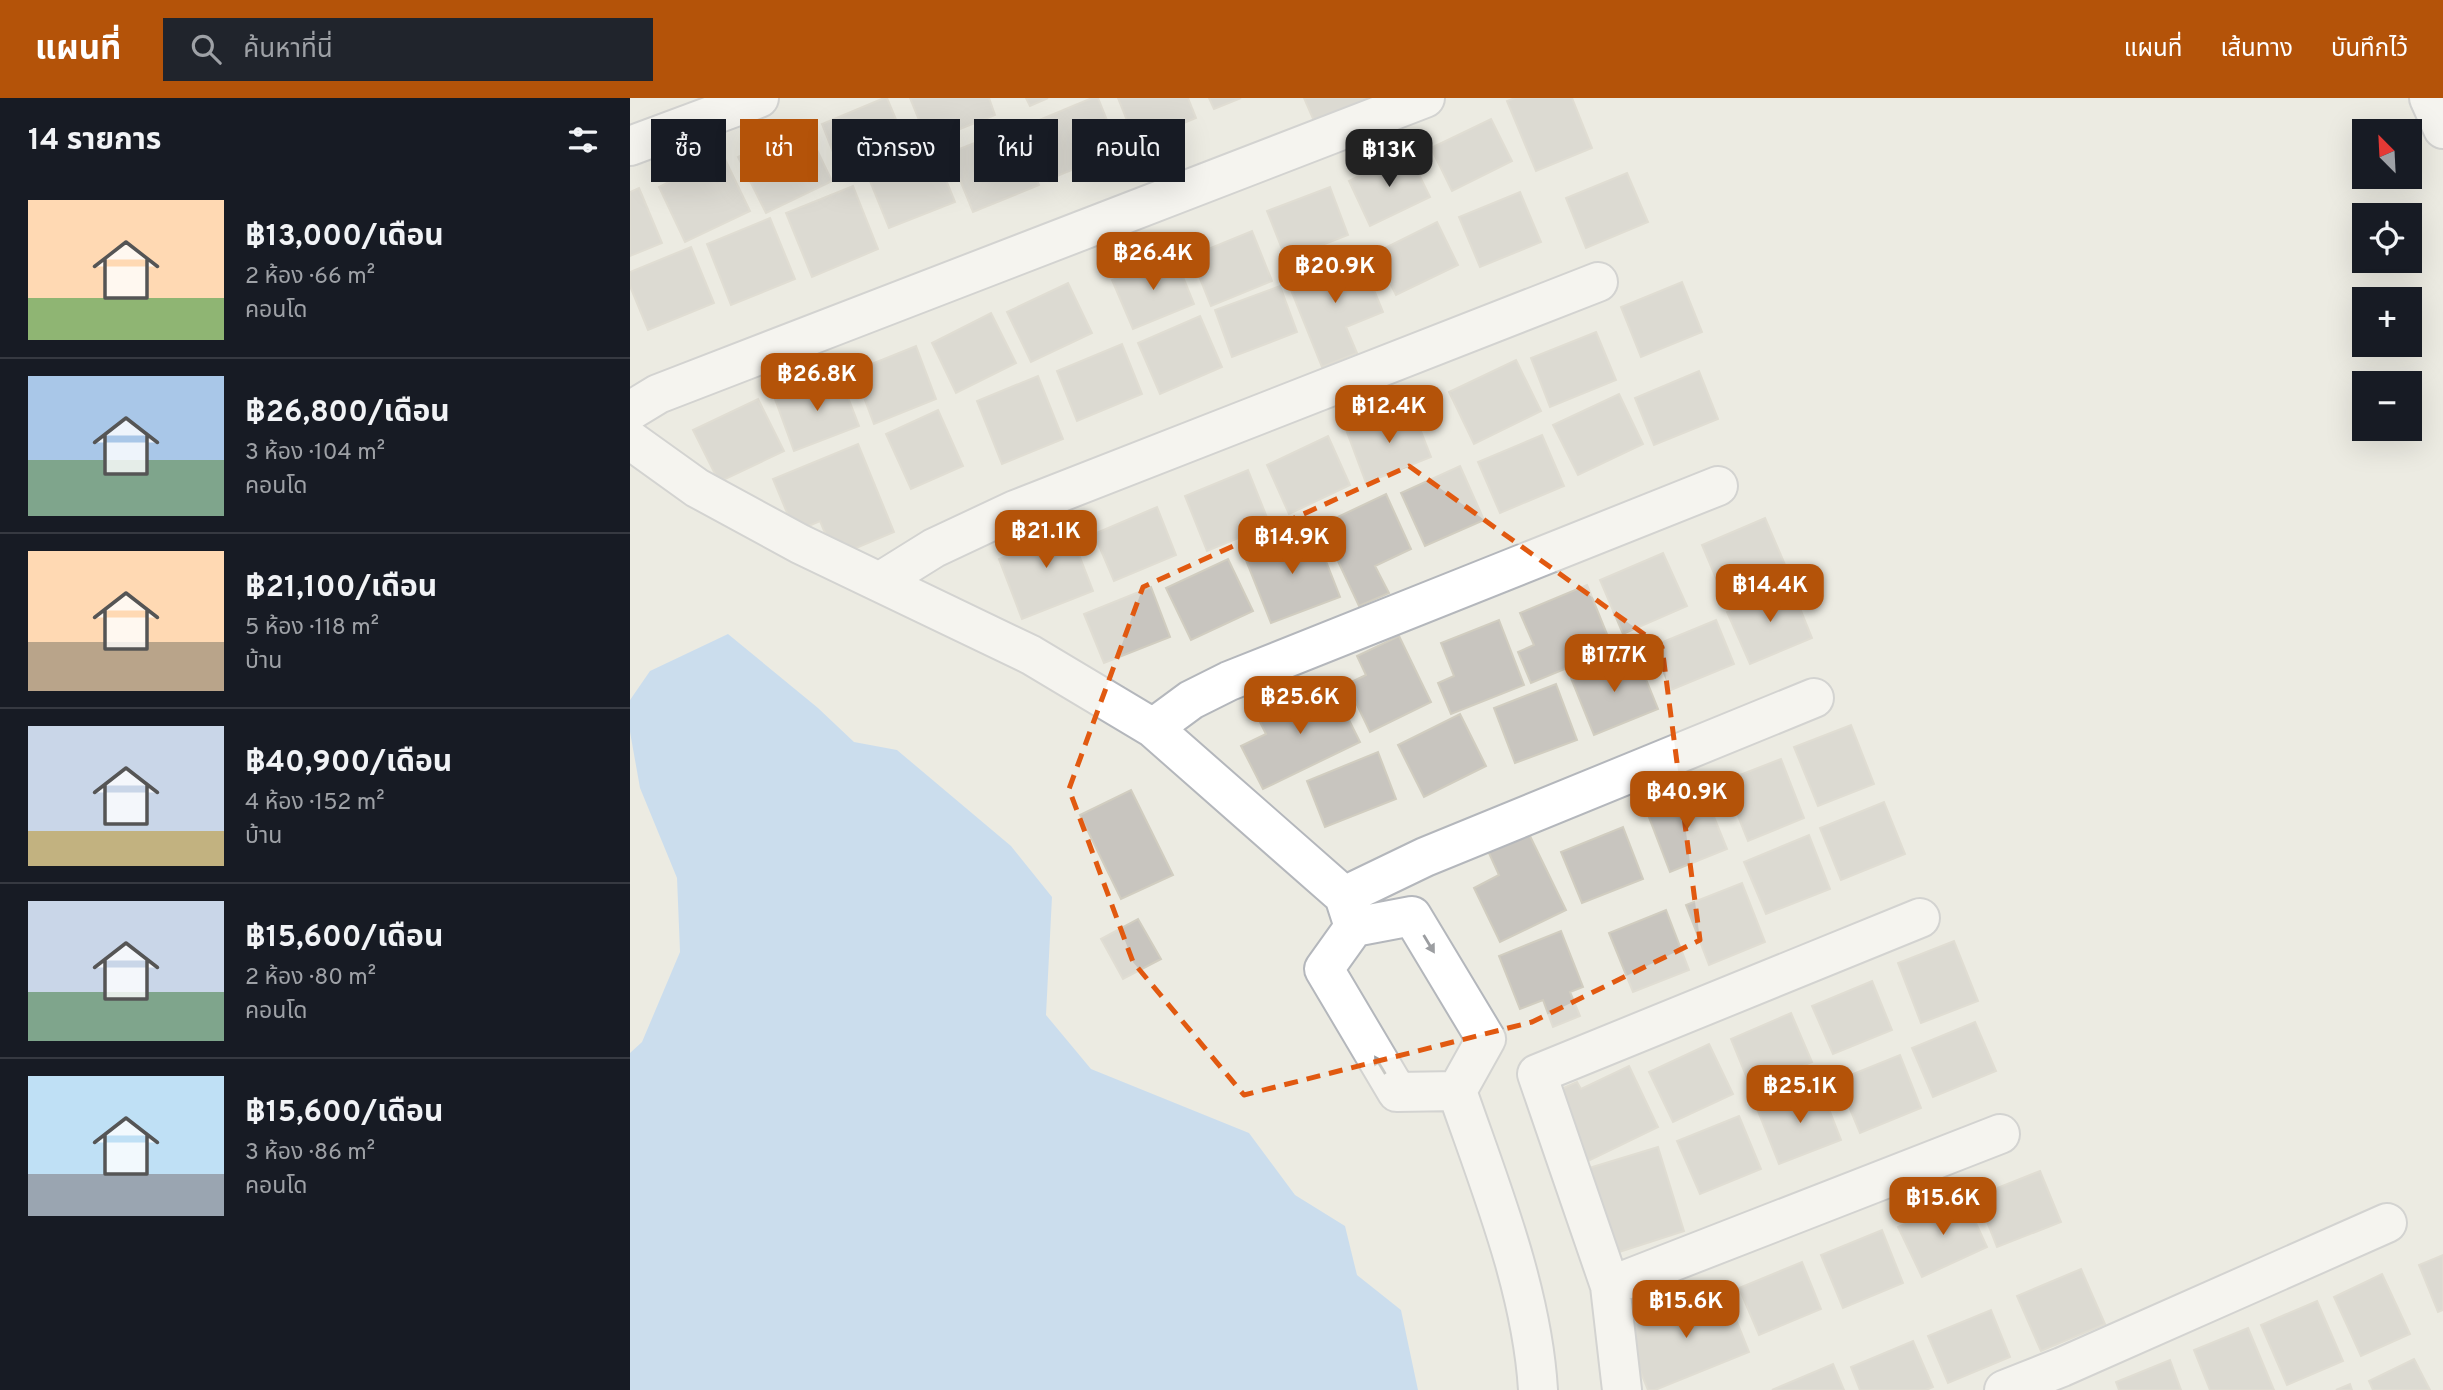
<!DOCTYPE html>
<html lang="th">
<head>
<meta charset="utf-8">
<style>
  :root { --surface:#171b24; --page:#20242c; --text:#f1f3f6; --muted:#9ea1a6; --line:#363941; --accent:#b45309 }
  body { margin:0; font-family:Overpass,"Noto Sans Thai",sans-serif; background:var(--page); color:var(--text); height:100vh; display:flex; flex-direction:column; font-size:26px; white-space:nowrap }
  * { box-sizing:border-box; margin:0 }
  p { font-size:23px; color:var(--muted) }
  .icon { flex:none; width:38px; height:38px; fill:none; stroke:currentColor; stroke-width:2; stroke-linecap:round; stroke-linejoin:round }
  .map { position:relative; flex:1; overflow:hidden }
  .sheet { display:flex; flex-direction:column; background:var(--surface); width:630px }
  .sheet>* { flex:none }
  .top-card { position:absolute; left:21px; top:21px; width:665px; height:63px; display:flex; gap:14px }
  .needle { width:46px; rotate:336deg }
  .tools { position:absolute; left:1722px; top:21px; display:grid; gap:14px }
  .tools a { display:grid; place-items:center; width:70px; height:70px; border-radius:0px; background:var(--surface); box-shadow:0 7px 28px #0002; font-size:35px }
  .price { position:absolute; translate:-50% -60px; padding:0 16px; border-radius:14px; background:var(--accent); color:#fff; font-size:23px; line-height:46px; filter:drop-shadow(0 2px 4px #0008) }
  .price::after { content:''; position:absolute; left:50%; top:42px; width:21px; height:16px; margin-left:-10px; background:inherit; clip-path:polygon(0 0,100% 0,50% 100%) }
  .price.selected { background:#222; color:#fff }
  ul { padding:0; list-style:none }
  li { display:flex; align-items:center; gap:21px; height:175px; padding:0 28px }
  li+li { border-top:2px solid var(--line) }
  li span { display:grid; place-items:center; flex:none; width:196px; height:140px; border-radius:0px; color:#555 }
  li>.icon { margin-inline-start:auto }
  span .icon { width:84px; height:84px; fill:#fffc; stroke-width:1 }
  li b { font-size:30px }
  h2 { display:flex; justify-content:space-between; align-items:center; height:84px; padding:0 28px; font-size:30px }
  .tag { padding:0 24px; border-radius:0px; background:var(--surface); box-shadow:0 7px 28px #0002; font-size:24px; line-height:63px }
  .tag.selected { background:var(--accent); color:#fff }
  header { display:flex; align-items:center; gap:42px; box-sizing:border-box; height:98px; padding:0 35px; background:var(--accent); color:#fff }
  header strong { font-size:33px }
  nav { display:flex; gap:38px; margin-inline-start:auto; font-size:24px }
  .search { width:490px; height:63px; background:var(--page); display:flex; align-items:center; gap:18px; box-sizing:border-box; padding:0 24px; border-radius:0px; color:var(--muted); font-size:26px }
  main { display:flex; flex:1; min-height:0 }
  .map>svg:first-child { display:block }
  .water { fill:#a3cdfb }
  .building { fill:#c8c5bf; stroke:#d1cdc0; stroke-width:2 }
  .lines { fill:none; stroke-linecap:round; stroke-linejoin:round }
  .minor-casing { stroke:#b4b7bc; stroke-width:42 }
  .minor { stroke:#fff; stroke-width:38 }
  .oneway { fill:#9c9ea1 }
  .marked { fill:none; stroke:#e15910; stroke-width:5; stroke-dasharray:14 9; stroke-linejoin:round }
</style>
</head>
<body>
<header>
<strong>แผนที่</strong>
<div class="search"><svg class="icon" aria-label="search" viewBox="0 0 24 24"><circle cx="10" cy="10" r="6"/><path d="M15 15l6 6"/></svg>ค้นหาที่นี่</div>
<nav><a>แผนที่</a><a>เส้นทาง</a><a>บันทึกไว้</a></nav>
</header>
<main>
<section class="sheet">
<h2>14 รายการ<svg class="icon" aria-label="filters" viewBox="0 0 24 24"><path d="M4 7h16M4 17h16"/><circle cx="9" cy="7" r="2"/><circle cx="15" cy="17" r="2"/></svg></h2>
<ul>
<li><span style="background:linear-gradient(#ffd9b3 70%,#8fb573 0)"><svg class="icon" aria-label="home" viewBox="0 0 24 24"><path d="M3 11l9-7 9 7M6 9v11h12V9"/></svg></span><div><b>฿13,000/เดือน</b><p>2 ห้อง · 66 m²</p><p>คอนโด</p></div></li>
<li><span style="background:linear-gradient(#a9c7e8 60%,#7fa58c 0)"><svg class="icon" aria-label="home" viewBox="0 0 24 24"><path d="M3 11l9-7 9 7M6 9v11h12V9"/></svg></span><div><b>฿26,800/เดือน</b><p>3 ห้อง · 104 m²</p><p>คอนโด</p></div></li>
<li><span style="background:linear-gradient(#ffd9b3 65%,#b9a48a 0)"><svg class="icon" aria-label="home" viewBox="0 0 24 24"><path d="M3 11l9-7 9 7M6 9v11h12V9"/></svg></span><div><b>฿21,100/เดือน</b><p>5 ห้อง · 118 m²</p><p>บ้าน</p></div></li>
<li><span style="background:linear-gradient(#c9d6e8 75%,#c2b280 0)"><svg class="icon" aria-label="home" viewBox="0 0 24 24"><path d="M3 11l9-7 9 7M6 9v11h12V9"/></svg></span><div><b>฿40,900/เดือน</b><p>4 ห้อง · 152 m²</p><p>บ้าน</p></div></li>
<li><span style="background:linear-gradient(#c9d6e8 65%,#7fa58c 0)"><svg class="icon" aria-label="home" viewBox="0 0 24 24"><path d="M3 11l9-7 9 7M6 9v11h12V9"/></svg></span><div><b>฿15,600/เดือน</b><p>2 ห้อง · 80 m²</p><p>คอนโด</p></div></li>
<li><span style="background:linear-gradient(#bfe0f5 70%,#9aa5b1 0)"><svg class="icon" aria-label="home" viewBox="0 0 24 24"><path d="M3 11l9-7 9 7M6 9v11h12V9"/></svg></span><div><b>฿15,600/เดือน</b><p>3 ห้อง · 86 m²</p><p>คอนโด</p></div></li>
</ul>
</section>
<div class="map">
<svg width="1813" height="1292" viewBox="0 0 1813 1292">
  <rect width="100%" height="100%" fill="#ecebe2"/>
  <path class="water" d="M 98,536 L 188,610 L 224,644 L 267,652 L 381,748 L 422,799 L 416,917 L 461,971 L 619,1035 L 665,1097 L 715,1128 L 727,1177 L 771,1212 L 788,1292 L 0,1292 L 0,955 L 12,944 L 50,854 L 47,780 L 10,690 L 0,634 L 0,602 L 20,573 Z"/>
  <path class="building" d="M 254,0 L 257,0 L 278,50 L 212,77 L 192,26 Z
    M 280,0 L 359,0 L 365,17 L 298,44 Z
    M 396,0 L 418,0 L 400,8 Z
    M 462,0 L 468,0 L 489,52 L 425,79 L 402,25 Z
    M 488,0 L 558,0 L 566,20 L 506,45 Z
    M 579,0 L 611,0 L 584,11 Z
    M 674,0 L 740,0 L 740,1 L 684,23 Z
    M 885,0 L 942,0 L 962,50 L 906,73 L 877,3 Z
    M 861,21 L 882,63 L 822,93 L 801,50 Z
    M 175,27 L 202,83 L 136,115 L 108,59 Z
    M 385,29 L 409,87 L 343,114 L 319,55 Z
    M 778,54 L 800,99 L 740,128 L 719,83 Z
    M 93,57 L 120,113 L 55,144 L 29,89 Z
    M 306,57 L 325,104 L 259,130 L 240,83 Z
    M 997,75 L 1018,124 L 956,150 L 936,100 Z
    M 223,88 L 248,151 L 182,179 L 156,115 Z
    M 700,89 L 718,137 L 656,161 L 637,113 Z
    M 9,90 L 32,145 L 0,158 L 0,94 Z
    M 890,94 L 911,144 L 850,169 L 829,119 Z
    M 140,120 L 165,181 L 101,207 L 77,146 Z
    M 807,124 L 828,167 L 766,197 L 745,155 Z
    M 622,133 L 642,183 L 581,208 L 561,158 Z
    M 61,149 L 84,205 L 18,232 L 0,188 L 0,174 Z
    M 728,153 L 753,214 L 716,229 L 727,255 L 692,269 L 657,182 Z
    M 544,157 L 564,206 L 503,231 L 482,182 Z
    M 1052,184 L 1072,234 L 1011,259 L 991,209 Z
    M 438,185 L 462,235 L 401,264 L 377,214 Z
    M 650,188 L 667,234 L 602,259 L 585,212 Z
    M 361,215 L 386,265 L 326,295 L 302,245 Z
    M 570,218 L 592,269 L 530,296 L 508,245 Z
    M 966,234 L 986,282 L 920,309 L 901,260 Z
    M 492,246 L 512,296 L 447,323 L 427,273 Z
    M 286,248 L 306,301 L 244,326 L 224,273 Z
    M 886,262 L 911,313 L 844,346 L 819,294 Z
    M 1069,273 L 1088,321 L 1024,347 L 1005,300 Z
    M 209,276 L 229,328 L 164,353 L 145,301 Z
    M 408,278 L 433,341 L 372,366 L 347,303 Z
    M 989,296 L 1013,346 L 948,377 L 923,327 Z
    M 128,301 L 154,353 L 89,384 L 63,332 Z
    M 781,308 L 801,359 L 736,385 L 717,334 Z
    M 308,312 L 333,368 L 281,391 L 256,336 Z
    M 912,337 L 934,388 L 870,415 L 848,364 Z
    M 698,338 L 720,387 L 659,416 L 637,367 Z
    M 228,346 L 264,434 L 205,459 L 190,423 L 165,434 L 143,381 Z
    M 830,368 L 854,422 L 795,448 L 771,395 Z
    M 618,372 L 640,427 L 577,453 L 555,398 Z
    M 756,396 L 781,451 L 745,468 L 759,495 L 729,508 L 691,427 Z
    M 527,409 L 546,457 L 484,483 L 464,436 Z
    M 434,418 L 463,493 L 392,521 L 369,461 L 407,446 L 401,432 Z
    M 1135,420 L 1156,469 L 1093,497 L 1072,447 Z
    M 683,430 L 710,499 L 641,525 L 614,457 Z
    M 1033,455 L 1057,508 L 993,536 L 970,482 Z
    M 598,461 L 623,513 L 561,542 L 536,490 Z
    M 1160,486 L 1182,540 L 1120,566 L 1097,514 Z
    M 957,487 L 983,551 L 901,585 L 888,554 L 904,547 L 890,515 Z
    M 521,489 L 540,539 L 474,565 L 454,516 Z
    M 869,522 L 894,587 L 821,616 L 808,585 L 824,578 L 811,545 Z
    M 1086,522 L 1104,566 L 1041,592 L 1023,548 Z
    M 769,538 L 801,604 L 740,634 L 717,586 L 736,577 L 727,558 Z
    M 1005,554 L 1028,611 L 964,637 L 941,580 Z
    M 700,584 L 730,644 L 633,691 L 611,648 L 636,636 L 628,620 Z
    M 926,586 L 947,642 L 885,665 L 864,610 Z
    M 830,616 L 856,668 L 794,699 L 768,647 Z
    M 1221,627 L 1244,686 L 1188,708 L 1164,649 Z
    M 748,654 L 766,701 L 695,729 L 677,683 Z
    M 1151,661 L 1174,720 L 1118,743 L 1094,683 Z
    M 501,692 L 543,777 L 491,801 L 450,717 Z
    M 1073,692 L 1097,751 L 1040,774 L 1017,714 Z
    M 1254,704 L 1275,756 L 1211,782 L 1190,730 Z
    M 993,729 L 1013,781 L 952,805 L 931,754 Z
    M 898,734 L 936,812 L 870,844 L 844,790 L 869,777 L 858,753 Z
    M 1179,737 L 1200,791 L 1136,816 L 1114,764 Z
    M 1112,785 L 1135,844 L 1079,867 L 1056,807 Z
    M 1036,812 L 1059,872 L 1003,894 L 979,835 Z
    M 508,821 L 531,861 L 493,881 L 471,841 Z
    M 931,833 L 953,889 L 940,894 L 950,918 L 923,929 L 913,902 L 890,911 L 869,858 Z
    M 1324,843 L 1348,903 L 1291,925 L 1268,865 Z
    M 1242,883 L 1262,932 L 1203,956 L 1182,908 Z
    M 1161,915 L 1182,964 L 1121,990 L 1101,941 Z
    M 1345,924 L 1366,973 L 1303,999 L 1282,950 Z
    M 1079,946 L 1103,996 L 1043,1024 L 1019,974 Z
    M 1270,957 L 1291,1010 L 1230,1035 L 1208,982 Z
    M 999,968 L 1028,1029 L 952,1066 L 920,996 L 947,984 L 951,991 Z
    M 1190,988 L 1211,1042 L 1149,1066 L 1128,1013 Z
    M 1109,1018 L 1131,1071 L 1070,1096 L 1047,1043 Z
    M 1028,1049 L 1054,1133 L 983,1156 L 956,1071 Z
    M 1410,1073 L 1431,1124 L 1367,1149 L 1347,1098 Z
    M 1334,1099 L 1357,1149 L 1292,1179 L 1268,1129 Z
    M 1252,1132 L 1273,1185 L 1213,1210 L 1191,1157 Z
    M 1813,1157 L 1813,1212 L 1808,1214 L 1789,1167 Z
    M 1172,1164 L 1191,1211 L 1129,1237 L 1109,1190 Z
    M 1451,1171 L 1475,1226 L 1411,1253 L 1387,1198 Z
    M 1752,1176 L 1780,1236 L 1731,1258 L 1704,1199 Z
    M 1093,1189 L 1119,1254 L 1025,1292 L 1018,1292 L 993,1231 Z
    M 1687,1203 L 1713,1263 L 1657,1287 L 1631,1227 Z
    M 1361,1212 L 1380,1259 L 1318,1285 L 1298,1238 Z
    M 1618,1230 L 1644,1292 L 1580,1292 L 1564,1252 Z
    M 1283,1243 L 1303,1289 L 1296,1292 L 1230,1292 L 1221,1269 Z
    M 1784,1261 L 1800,1292 L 1743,1292 L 1739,1283 Z
    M 1540,1262 L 1551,1292 L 1489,1292 L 1486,1284 Z
    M 1203,1266 L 1214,1292 L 1142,1292 Z
    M 1720,1286 L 1722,1292 L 1706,1292 Z"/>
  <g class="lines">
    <defs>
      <path id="minor" d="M 1799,0 L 1813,31
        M 0,48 L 129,0
        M 0,313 L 28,296 L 795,0
        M 0,342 L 67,390 L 170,446 L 401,557 L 523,630 L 714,798 L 724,829
        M 251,483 L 304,450 L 385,412 L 968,184
        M 523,630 L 561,602 L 599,583 L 1088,388
        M 714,798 L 795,759 L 1184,600
        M 827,993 L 767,994 L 694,871 L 724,829 L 782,818 L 856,941 L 827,993 C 860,1088 902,1191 908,1292
        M 980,1188 L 1370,1036
        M 992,1292 L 980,1188 L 907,976 L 1290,820
        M 1374,1292 L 1432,1269 L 1757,1125"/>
    </defs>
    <use href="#minor" class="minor-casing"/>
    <use href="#minor" class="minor"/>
  </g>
  <defs><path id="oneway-solid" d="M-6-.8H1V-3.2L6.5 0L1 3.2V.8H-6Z" transform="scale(1.75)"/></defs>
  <g class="oneway">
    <use href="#oneway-solid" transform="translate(799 846) rotate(59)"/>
    <use href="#oneway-solid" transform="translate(750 967) rotate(-121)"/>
  </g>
  <path d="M0 0H1813V1292H0ZM 779,368 L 1032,549 L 1070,842 L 902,924 L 614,997 L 503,864 L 439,691 L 513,489 Z" fill="#ecebe2" fill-opacity=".55" fill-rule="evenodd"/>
  <path class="marked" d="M 779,368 L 1032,549 L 1070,842 L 902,924 L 614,997 L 503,864 L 439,691 L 513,489 Z"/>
</svg>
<div class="tools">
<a><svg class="needle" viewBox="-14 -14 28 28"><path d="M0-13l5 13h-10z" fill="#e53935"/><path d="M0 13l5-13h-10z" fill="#9ea1a6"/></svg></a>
<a><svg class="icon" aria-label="locate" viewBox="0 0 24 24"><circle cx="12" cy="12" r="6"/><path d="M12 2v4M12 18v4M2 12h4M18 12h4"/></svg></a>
<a>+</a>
<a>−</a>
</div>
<b class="price selected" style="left:759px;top:91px">฿13K</b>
<b class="price" style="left:523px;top:194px">฿26.4K</b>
<b class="price" style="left:705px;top:207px">฿20.9K</b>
<b class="price" style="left:187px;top:315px">฿26.8K</b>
<b class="price" style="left:759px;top:347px">฿12.4K</b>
<b class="price" style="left:416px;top:472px">฿21.1K</b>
<b class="price" style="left:662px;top:478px">฿14.9K</b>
<b class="price" style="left:1140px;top:526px">฿14.4K</b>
<b class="price" style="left:984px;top:596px">฿17.7K</b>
<b class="price" style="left:670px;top:638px">฿25.6K</b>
<b class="price" style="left:1057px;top:733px">฿40.9K</b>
<b class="price" style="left:1170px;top:1027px">฿25.1K</b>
<b class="price" style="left:1313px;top:1139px">฿15.6K</b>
<b class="price" style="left:1056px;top:1242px">฿15.6K</b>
<div class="top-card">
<a class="tag">ซื้อ</a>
<a class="tag selected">เช่า</a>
<a class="tag">ตัวกรอง</a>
<a class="tag">ใหม่</a>
<a class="tag">คอนโด</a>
</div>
</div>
</main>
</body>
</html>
